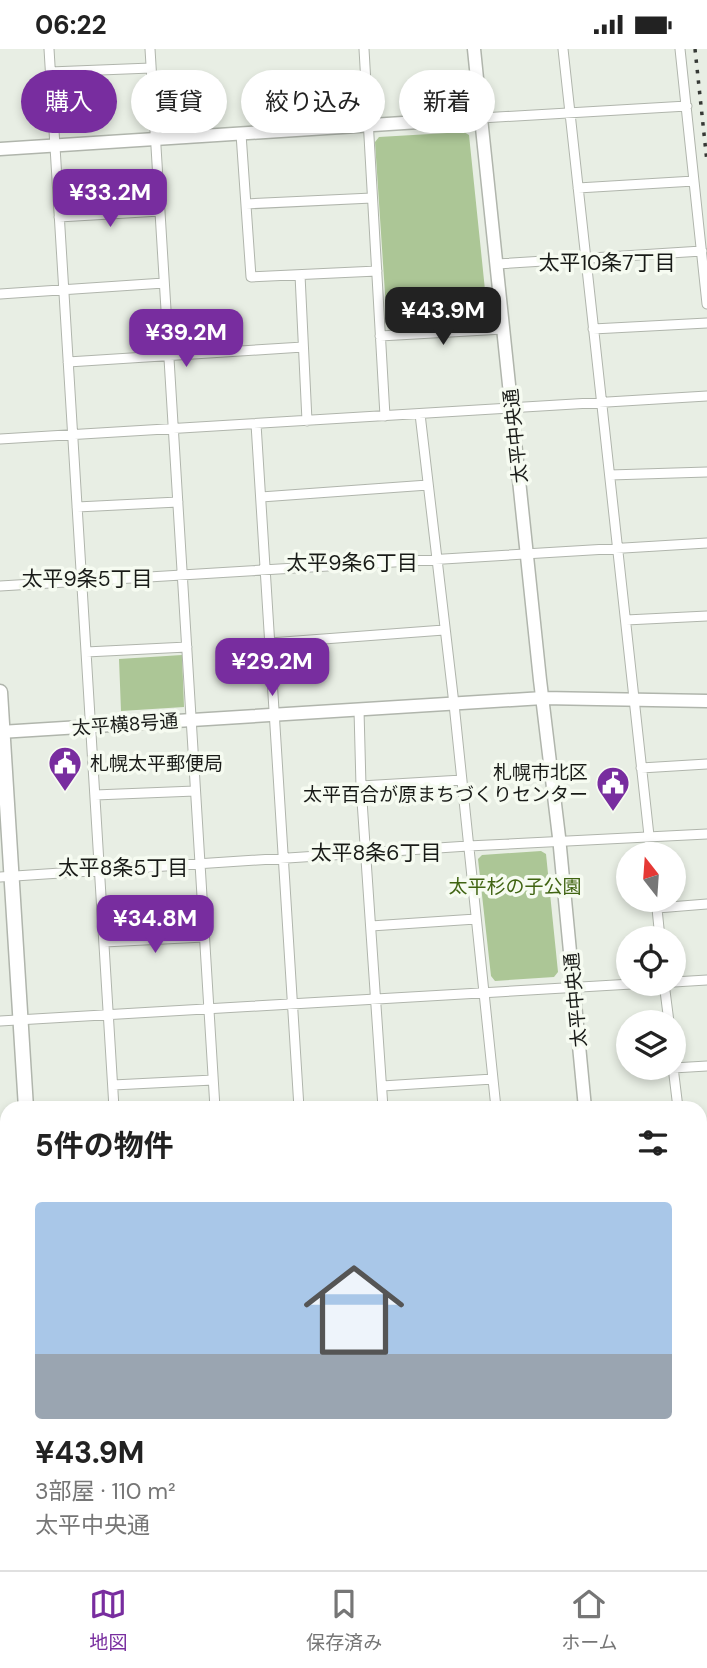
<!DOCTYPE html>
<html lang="ja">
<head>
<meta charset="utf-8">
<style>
  :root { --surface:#fff; --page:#f6f6f6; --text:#222; --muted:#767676; --line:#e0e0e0; --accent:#782d9f }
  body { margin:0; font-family:"DM Sans","Noto Sans JP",sans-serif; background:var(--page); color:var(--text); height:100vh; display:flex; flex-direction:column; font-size:26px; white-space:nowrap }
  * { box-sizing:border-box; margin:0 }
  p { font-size:23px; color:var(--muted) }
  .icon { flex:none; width:38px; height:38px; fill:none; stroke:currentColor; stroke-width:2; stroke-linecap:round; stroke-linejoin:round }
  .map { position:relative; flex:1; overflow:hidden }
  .drawer { position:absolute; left:0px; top:1052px; width:707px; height:471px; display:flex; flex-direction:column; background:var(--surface); border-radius:21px 21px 0 0; box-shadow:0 4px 10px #0003 }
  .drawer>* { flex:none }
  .guide { position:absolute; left:21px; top:21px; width:665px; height:63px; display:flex; gap:14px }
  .needle { width:46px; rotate:343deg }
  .fabs { position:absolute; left:616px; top:793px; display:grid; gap:14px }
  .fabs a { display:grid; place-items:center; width:70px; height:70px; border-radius:50%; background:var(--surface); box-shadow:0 4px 10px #0003; font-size:35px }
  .price { position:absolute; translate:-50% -60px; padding:0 16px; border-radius:14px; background:var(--accent); color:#fff; font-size:23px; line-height:46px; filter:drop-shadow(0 2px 4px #0008) }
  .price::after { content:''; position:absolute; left:50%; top:42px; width:21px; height:16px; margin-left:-10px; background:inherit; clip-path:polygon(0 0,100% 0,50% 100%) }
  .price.selected { background:#222; color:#fff }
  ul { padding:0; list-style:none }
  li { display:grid; align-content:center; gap:14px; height:371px; padding:0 35px }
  li span { display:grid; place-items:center; height:217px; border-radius:7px; color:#555 }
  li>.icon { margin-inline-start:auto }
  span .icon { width:126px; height:126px; fill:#fffc; stroke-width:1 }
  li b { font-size:30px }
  h2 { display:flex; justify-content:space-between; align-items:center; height:84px; padding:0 35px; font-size:30px }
  .chip { padding:0 24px; border-radius:32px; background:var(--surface); box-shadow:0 4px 10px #0003; font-size:24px; line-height:63px }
  .chip.selected { background:var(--accent); color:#fff }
  .status { display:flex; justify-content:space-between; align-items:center; height:49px; padding:0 35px; background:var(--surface); direction:ltr }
  .status svg { height:19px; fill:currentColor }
  .menu { display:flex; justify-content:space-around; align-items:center; height:98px; border-top:2px solid var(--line); background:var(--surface); font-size:19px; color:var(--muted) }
  .menu a { display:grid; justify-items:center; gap:4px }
  .menu .selected { color:var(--accent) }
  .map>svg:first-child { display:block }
  .green { fill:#acc696 }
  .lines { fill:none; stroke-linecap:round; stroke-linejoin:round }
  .street-casing { stroke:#b0b5ac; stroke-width:11 }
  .secondary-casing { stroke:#b0b5ac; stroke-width:15 }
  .primary-casing { stroke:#b0b5ac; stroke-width:17 }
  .street { stroke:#fff; stroke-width:9 }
  .secondary { stroke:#fff; stroke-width:12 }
  .primary { stroke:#fff; stroke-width:14 }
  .rail { stroke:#363935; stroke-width:3.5; stroke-dasharray:3.5 7; stroke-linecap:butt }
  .labels { text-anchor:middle; stroke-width:7; stroke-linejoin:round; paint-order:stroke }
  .street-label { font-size:19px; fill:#191b18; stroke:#f6fbf1 }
  .poi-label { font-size:19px; fill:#191b18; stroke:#f6fbf1; text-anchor:start }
  .park-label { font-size:19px; fill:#406412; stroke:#f6fbf1 }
  .neighbourhood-label { font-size:21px; fill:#191b18; stroke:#f6fbf1 }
</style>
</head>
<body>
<div class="status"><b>06:22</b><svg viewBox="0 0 49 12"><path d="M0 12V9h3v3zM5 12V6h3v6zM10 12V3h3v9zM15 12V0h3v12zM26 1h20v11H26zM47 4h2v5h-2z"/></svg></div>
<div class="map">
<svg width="707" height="1521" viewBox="0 0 707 1521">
  <rect width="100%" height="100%" fill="#e8eee4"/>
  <path class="green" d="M 464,83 L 469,86 L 488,270 L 485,274 L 392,280 L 387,275 L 375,93 L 379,88 Z
    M 182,606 L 184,658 L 121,662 L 119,610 Z
    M 541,802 L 546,805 L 558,923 L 554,928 L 495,932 L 491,927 L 478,810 L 482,806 Z
    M 0,1398 L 7,1400 L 7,1456 L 0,1476 Z"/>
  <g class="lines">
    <defs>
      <path id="street" d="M 49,0 L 114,1059
        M 150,0 L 215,1059
        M 364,0 L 385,367
        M 563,0 L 651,805
        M 680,0 L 707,255
        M 50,23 L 151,19
        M 481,69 L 687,57
        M 241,85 L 251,228 L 377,222
        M 578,139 L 694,132
        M 246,155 L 372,149
        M 59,168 L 160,162
        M 497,215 L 702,202
        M 300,226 L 307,372
        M 0,245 L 164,234
        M 593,280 L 707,274
        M 380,287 L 503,280
        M 68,313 L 303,298
        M 420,365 L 454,655 L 496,1059
        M 256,375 L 299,1059
        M 0,390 L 707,347
        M 610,426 L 707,423
        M 261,448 L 428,436
        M 77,458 L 178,453
        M 0,537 L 707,494
        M 626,571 L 707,567
        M 270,594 L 444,581
        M 86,603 L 187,598
        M 359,661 L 361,737 L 383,1059
        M 641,719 L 707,715
        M 361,737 L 462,731
        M 95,746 L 195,742
        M 0,828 L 468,797 L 707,785
        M 656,850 L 660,889
        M 657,859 L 707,855
        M 371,877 L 476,870
        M 104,893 L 204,888
        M 674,933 L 707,931
        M 664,934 L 669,973
        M 0,972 L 649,934
        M 673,1018 L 678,1059
        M 673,1019 L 707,1017
        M 113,1036 L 213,1031
        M 382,1037 L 493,1030
        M 700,1096 L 707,1097
        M 0,1117 L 7,1117
        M 700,1186 L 707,1188
        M 0,1191 L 7,1190
        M 700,1278 L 707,1281
        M 700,1349 L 707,1352
        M 700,1420 L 707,1423
        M 700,1506 L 707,1508
        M 181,1516 L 182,1521
        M 403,1516 L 418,1521
        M 587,1516 L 602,1521
        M 10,1521 L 16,1516
        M 223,1521 L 225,1516
        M 288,1521 L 291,1516
        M 355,1521 L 357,1516"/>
      <path id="secondary" d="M 474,0 L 481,69
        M 0,100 L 481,69 L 540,631 L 559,788 L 585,1059
        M 0,683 L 543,649 L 707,652
        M 0,1269 L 7,1271
        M 0,1289 L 7,1292
        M 626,1516 L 641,1521
        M 676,1516 L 691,1521"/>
      <path id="primary" d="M 0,643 L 26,1059
        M 95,1516 L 97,1521"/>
    </defs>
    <use href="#street" class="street-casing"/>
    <use href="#secondary" class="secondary-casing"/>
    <use href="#primary" class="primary-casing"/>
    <use href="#street" class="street"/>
    <use href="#secondary" class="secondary"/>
    <use href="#primary" class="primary"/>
    <path class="rail" d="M 695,0 L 707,113"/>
  </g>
  <defs>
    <symbol id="civic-pin" viewBox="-11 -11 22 30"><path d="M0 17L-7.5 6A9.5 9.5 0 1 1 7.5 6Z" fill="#782d9f" stroke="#f6fbf1"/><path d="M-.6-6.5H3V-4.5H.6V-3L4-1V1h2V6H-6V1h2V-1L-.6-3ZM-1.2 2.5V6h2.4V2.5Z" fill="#fff"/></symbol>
  </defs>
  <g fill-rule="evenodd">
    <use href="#civic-pin" x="46" y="695" width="38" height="52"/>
    <use href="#civic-pin" x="594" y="715" width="38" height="52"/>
  </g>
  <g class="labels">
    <g class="street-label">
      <text transform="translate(515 387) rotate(-96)" y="7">太平中央通</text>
      <text transform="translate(125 675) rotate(-4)" y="7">太平横8号通</text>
      <text transform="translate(575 951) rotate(-95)" y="7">太平中央通</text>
    </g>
    <g class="poi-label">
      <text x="90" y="721">札幌太平郵便局</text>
      <text x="588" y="730" text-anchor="end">札幌市北区<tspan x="588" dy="22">太平百合が原まちづくりセンター</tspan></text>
    </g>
    <g class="park-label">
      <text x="515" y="844">太平杉の子公園</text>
    </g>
    <g class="neighbourhood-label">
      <text x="607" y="221">太平10条7丁目</text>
      <text x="352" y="521">太平9条6丁目</text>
      <text x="87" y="537">太平9条5丁目</text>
      <text x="376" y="811">太平8条6丁目</text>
      <text x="123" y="826">太平8条5丁目</text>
    </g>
  </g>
</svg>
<div class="fabs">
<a><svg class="needle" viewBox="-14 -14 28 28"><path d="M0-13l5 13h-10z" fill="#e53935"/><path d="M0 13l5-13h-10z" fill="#767676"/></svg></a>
<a><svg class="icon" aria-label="locate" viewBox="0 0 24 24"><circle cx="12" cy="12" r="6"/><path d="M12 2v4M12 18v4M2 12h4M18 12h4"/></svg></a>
<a><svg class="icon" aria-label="layers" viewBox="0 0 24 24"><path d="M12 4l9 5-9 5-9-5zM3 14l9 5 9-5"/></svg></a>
</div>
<b class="price" style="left:110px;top:180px">¥33.2M</b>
<b class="price selected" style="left:443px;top:298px">¥43.9M</b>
<b class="price" style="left:186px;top:320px">¥39.2M</b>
<b class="price" style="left:272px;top:649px">¥29.2M</b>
<b class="price" style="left:155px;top:906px">¥34.8M</b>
<div class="guide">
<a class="chip selected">購入</a>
<a class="chip">賃貸</a>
<a class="chip">絞り込み</a>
<a class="chip">新着</a>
</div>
<section class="drawer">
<h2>5件の物件<svg class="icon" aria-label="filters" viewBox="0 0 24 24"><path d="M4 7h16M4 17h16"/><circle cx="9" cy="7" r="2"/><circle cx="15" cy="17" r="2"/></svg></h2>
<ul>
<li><span style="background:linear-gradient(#a9c7e8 70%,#9aa5b1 0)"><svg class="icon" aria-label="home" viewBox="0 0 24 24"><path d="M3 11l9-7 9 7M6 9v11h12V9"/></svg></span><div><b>¥43.9M</b><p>3部屋 · 110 m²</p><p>太平中央通</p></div></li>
</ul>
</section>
</div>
<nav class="menu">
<a class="selected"><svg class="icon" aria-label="map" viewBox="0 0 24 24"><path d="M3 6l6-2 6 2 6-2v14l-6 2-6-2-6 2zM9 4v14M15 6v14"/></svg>地図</a>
<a><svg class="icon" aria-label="saved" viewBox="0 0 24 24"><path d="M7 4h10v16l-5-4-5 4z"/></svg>保存済み</a>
<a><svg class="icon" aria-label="home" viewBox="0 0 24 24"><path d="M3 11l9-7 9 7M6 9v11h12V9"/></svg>ホーム</a>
</nav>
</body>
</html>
